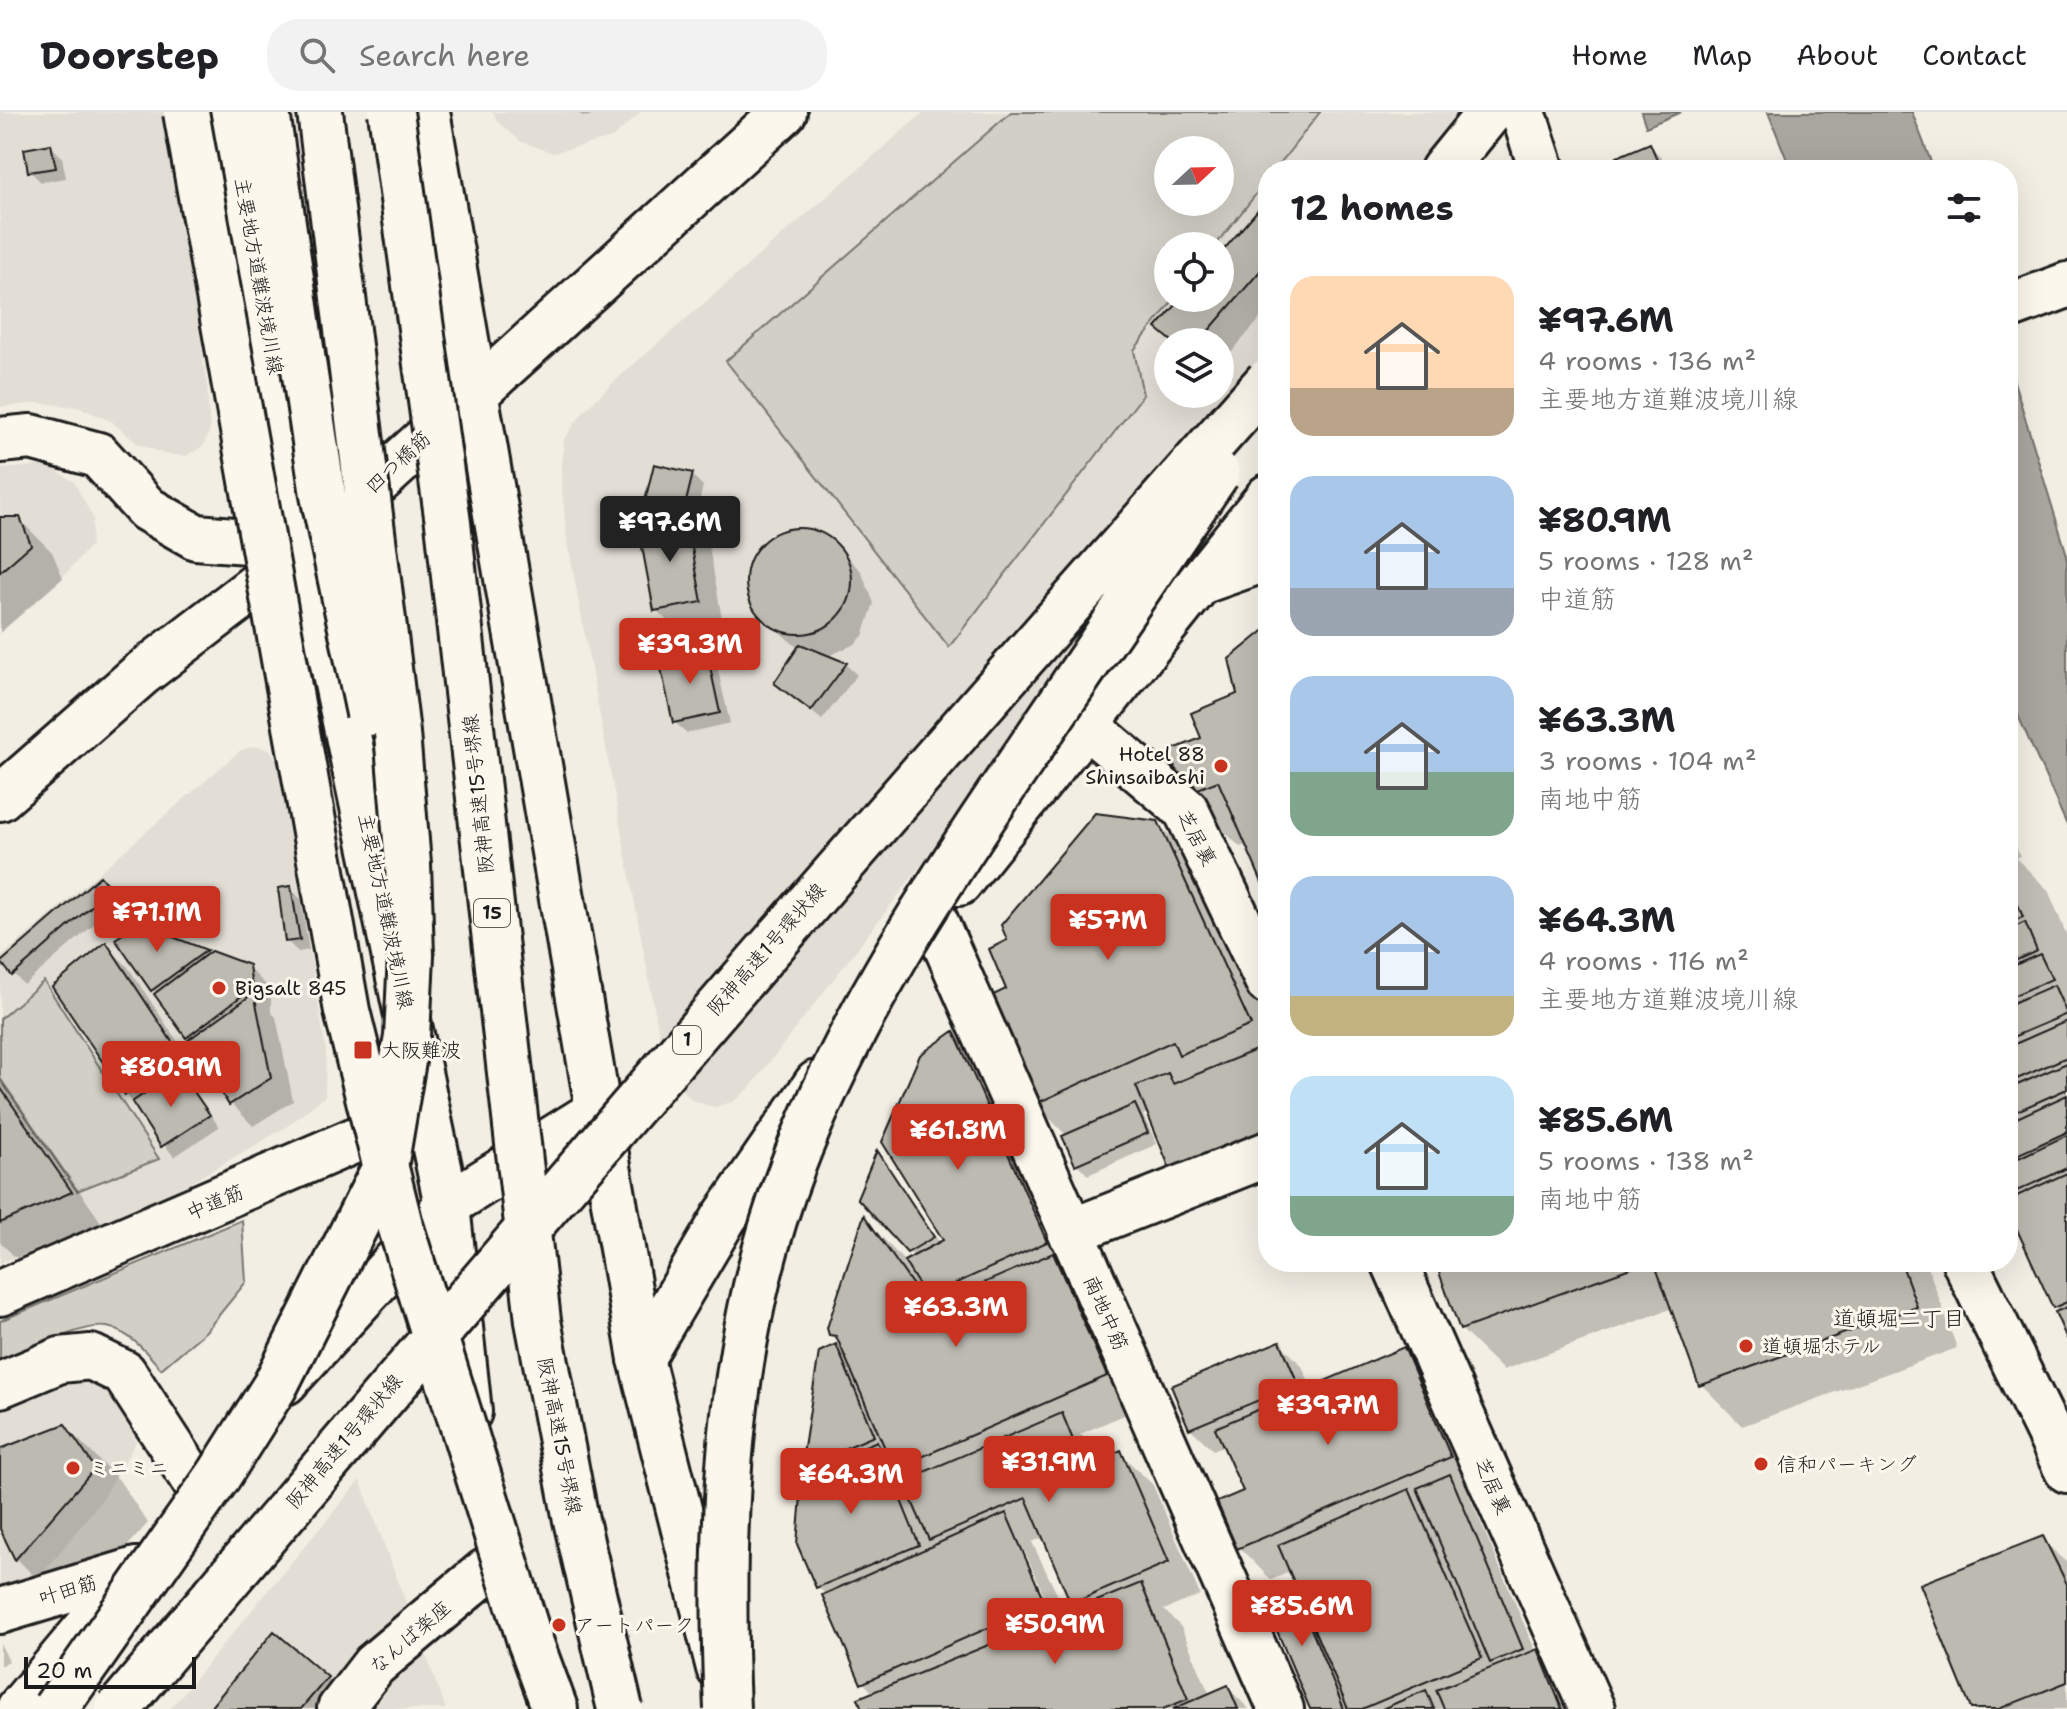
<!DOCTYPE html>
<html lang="en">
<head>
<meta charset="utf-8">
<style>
  :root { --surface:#fff; --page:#f2f2f2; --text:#202124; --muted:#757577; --line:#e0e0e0; --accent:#c8321e }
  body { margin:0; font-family:"Shantell Sans","Klee One",sans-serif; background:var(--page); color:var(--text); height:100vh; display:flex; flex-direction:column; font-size:30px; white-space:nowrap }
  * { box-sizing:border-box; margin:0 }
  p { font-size:26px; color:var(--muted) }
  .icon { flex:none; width:44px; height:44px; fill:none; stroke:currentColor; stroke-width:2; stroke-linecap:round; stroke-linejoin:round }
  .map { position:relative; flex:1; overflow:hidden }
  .drawer { position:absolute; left:1258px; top:48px; width:760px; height:1112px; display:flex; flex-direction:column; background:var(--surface); border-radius:32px; box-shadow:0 8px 32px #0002 }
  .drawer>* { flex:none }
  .needle { width:52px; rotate:68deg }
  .tools { position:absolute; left:1154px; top:24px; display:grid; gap:16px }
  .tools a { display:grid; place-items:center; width:80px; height:80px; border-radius:50%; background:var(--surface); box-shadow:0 8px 32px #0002; font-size:40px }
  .scale { position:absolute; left:24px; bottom:20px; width:172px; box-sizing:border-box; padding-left:8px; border:4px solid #1c1c1c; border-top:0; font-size:22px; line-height:28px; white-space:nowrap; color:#1c1c1c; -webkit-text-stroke:6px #fbf7ec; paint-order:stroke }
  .price { position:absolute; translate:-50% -68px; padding:0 18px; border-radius:8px; background:var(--accent); color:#fff; font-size:26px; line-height:52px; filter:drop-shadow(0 2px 4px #0008) }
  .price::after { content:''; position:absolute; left:50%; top:48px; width:24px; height:18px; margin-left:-12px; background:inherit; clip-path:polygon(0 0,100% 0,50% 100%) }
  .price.active { background:#222; color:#fff }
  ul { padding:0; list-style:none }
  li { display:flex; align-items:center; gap:24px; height:200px; padding:0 32px }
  li span { display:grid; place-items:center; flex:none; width:224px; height:160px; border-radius:24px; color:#555 }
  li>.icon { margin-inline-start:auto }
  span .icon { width:96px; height:96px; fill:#fffc; stroke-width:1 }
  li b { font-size:34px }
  h2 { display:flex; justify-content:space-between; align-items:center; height:96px; padding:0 32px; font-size:34px }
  header { display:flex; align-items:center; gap:48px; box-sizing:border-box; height:112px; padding:0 40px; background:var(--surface); border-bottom:2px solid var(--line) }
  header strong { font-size:38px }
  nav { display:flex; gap:44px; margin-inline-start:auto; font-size:28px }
  .search { width:560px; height:72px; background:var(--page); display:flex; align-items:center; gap:20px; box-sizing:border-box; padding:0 28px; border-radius:32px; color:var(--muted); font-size:30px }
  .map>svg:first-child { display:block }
  .built { fill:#e2ded5; fill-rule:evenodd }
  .green { fill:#d2cfc6; stroke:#777671; stroke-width:2; fill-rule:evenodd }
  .water { fill:#a9a6a0; stroke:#716f6b; stroke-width:2 }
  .shadow { fill:#0003; fill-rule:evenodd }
  .building { fill:#bdbab1; stroke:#1c1c1c; stroke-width:2 }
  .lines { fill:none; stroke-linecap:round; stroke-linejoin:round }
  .minor-casing { stroke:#1c1c1c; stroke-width:50 }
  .major-casing { stroke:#1c1c1c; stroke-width:50 }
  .highway-casing { stroke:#1c1c1c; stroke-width:50 }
  .minor { stroke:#fbf7ec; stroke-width:44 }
  .major { stroke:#fbf7ec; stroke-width:44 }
  .highway { stroke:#fbf7ec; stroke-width:44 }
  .highway-bridge-casing { stroke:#1c1c1c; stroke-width:50; stroke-linecap:butt }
  .highway-bridge { stroke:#fbf7ec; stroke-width:44 }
  .poi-dot { fill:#c8321e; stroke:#fbf7ec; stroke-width:3 }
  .labels { text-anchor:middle; stroke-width:6; stroke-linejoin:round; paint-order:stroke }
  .shield { fill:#fbf7ec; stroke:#5f5e5a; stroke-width:2 }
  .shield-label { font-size:18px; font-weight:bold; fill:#1c1c1c }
  .street-label { font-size:20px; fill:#1c1c1c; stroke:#fbf7ec }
  .poi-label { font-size:20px; fill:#1c1c1c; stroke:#fbf7ec; text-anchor:start }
  .neighbourhood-label { font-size:22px; fill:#1c1c1c; stroke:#fbf7ec }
</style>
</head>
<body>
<header>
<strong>Doorstep</strong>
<div class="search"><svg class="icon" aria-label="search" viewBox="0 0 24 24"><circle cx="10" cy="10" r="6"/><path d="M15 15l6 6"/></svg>Search here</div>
<nav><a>Home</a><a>Map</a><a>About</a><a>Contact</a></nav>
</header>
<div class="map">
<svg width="2067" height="1597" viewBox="0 0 2067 1597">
  <rect width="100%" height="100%" fill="#f2eee4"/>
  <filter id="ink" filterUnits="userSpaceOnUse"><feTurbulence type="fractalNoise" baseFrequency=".0125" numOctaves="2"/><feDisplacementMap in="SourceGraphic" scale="16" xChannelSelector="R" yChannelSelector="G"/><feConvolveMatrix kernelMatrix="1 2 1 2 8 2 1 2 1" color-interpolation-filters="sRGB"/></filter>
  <g filter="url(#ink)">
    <path class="built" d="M 0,0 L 168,0 L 207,273 L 210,318 L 203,334 L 186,344 L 164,342 L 137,331 L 111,309 L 78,295 L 40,291 L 0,295 Z
      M 493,0 L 641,0 L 612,26 L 553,41 L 520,29 L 497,9 Z
      M 924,0 L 1488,0 L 1461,58 L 1268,58 L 1268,303 L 749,977 L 733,990 L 714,995 L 693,989 L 676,972 L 663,943 L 567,427 L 561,368 L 564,327 L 583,300 L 617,267 ZM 1168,38 L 1220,38 L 1220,90 L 1168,90 ZM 1168,134 L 1220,134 L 1220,186 L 1168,186 ZM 1168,230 L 1220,230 L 1220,282 L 1168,282 Z
      M 48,353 L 74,370 L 93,406 L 91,433 L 62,466 L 0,520 L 0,357 Z
      M 256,634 L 271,638 L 279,653 L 326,939 L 325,984 L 286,1015 L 158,1090 L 0,1151 L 0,846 L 241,638 Z
      M 85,1268 L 110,1275 L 128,1298 L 136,1330 L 104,1385 L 0,1515 L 0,1298 L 58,1273 Z
      M 360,1368 L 446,1597 L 170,1597 Z"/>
    <path class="green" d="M 1011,0 L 1320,0 L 1275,58 L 1268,58 L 1268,67 L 1215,134 L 1168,134 L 1168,186 L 1175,186 L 1134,238 L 1143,283 L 949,535 L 726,249 ZM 1220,38 L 1220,90 L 1168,90 L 1168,38 Z
      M 44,869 L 159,1047 L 77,1079 L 0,967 L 0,907 Z
      M 242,1108 L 246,1170 L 206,1219 L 161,1257 C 147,1241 129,1219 107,1215 C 83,1211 23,1240 0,1250 L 0,1209 Z"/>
    <path class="water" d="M 1641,0 L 1681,0 L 1646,15 Z
      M 1768,0 L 1912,0 L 1934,58 L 1791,58 Z
      M 2008,250 L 2067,443 L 2067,713 L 2008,581 Z"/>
    <path class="shadow" d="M 578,0 L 607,0 L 607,1 L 583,5 Z
      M 51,34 L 62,45 L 66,66 L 41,70 L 30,59 Z
      M 1650,34 L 1674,58 L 1624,58 Z
      M 1268,89 L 1268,198 L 1220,253 L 1220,230 L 1173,230 L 1184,186 L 1220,186 L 1220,145 Z
      M 692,363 L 703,374 L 695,408 L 658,400 L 647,389 Z
      M 685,406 L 708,429 L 723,512 L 679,520 L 656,498 Z
      M 0,407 L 19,407 L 52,440 L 63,466 L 0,521 Z
      M 798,418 L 823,424 L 838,436 L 861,459 L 874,491 L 863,524 L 855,532 L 826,545 L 846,553 L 857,563 L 822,608 L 776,570 L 799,537 L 766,508 L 754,493 L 749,478 L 749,461 L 757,441 L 780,422 Z
      M 1268,518 L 1268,779 L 1248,732 L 1240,735 L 1186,681 L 1204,627 L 1240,583 Z
      M 705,539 L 716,550 L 730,611 L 686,621 L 675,610 Z
      M 1157,711 L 1199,753 L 1268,904 L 1268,1048 L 1171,1056 L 1149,1000 L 1143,1003 L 1157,1032 L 1088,1063 L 1077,1052 L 1067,1024 L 1035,992 L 1009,878 L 1010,829 Z
      M 2008,715 L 2020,744 L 2016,746 L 2048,778 L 2067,824 L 2067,1222 L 2022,1124 L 2008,1112 Z
      M 100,767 L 121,789 L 24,873 L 3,850 Z
      M 290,776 L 301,787 L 309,838 L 298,840 L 287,829 Z
      M 139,814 L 248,855 L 271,878 L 271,900 L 276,905 L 293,989 L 253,1014 L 231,991 L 191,928 L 153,877 Z
      M 106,833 L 128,855 L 205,971 L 194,978 L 219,1015 L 174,1045 L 126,982 Z
      M 954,922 L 1008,976 L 1138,1297 L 1080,1322 L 1094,1336 L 1100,1350 L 1120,1341 L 1153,1373 L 1200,1483 L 1164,1498 L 1181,1515 L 1210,1583 L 1227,1575 L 1249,1597 L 864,1597 L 874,1582 L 863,1570 L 826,1483 L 818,1475 L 809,1360 L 803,1354 L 821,1241 L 836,1234 L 848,1246 L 831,1222 L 865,1107 L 905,1150 L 914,1145 L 859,1085 L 878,1041 L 940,1131 L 946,1128 ZM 1045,1425 L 1073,1491 L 1080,1498 L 1067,1503 L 1032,1430 ZM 1020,1440 L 1025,1440 L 1051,1499 L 1047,1500 Z
      M 0,964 L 103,1113 L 19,1149 L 0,1130 Z
      M 1449,1150 L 1926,1150 L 1957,1236 L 1742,1314 L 1701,1272 L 1673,1196 L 1503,1258 L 1461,1217 Z
      M 1280,1231 L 1302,1254 L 1312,1277 L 1404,1238 L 1436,1270 L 1482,1378 L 1469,1383 L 1536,1540 L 1559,1562 L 1574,1597 L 1312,1597 L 1291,1473 L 1302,1483 L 1292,1459 L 1271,1468 L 1239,1435 L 1245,1380 L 1223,1334 L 1213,1338 L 1190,1316 Z
      M 65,1314 L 119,1368 L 148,1411 L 70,1500 L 17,1447 L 0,1412 L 0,1340 Z
      M 2043,1427 L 2067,1451 L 2067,1597 L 1973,1597 Z
      M 0,1531 L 9,1549 L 0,1554 Z
      M 327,1566 L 349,1588 L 342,1597 L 211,1597 Z"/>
    <path class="building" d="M 1650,31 L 1659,52 L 1654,58 L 1622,58 L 1617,45 Z
      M 51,32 L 56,56 L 28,60 L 24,37 Z
      M 1268,86 L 1268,150 L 1199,230 L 1173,230 L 1156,216 L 1182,186 L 1220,186 L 1220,142 Z
      M 654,352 L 693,361 L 684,398 L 645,389 Z
      M 686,404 L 702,490 L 654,499 L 638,413 Z
      M 0,405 L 20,405 L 31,433 L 0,460 Z
      M746 469a53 53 0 1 1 106 0a53 53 0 1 1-106 0Z
      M 1268,515 L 1268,784 L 1218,669 L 1185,682 L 1169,639 L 1201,626 L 1191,601 L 1237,582 L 1229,547 Z
      M 800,532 L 847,551 L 811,599 L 774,571 Z
      M 706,536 L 720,601 L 673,611 L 659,547 Z
      M 1095,701 L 1158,709 L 1251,913 L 1179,943 L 1173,929 L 1033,993 L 985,887 L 1006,877 L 989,837 L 1007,828 L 1001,813 Z
      M 100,764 L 111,777 L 12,864 L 1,850 Z
      M 2008,768 L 2023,805 L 2008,812 Z
      M 291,774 L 300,828 L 285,830 L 278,776 Z
      M 2025,810 L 2037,839 L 2008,852 L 2008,818 Z
      M 139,812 L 207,838 L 151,879 L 115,827 Z
      M 106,830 L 184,948 L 125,983 L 52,875 Z
      M 211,839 L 249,853 L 252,876 L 186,926 L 154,882 Z
      M 2040,842 L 2052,867 L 2008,886 L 2008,856 Z
      M 2054,873 L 2067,902 L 2008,927 L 2008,893 Z
      M 254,881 L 271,966 L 229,993 L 188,928 Z
      M 2067,909 L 2067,945 L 2008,971 L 2008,935 Z
      M 954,919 L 1047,1130 L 926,1185 L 904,1149 L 943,1128 L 882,1030 L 920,943 Z
      M 1268,933 L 1268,1017 L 1170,1057 L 1136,974 L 1168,961 L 1173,972 Z
      M 2067,951 L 2067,977 L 2008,1003 L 2008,977 Z
      M 179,958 L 210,1003 L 161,1035 L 132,990 Z
      M 0,975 L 72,1080 L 0,1111 Z
      M 2067,983 L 2067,1020 L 2008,1047 L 2008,1010 Z
      M 1135,992 L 1148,1021 L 1075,1053 L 1062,1024 Z
      M 2067,1023 L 2067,1056 L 2008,1083 L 2008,1051 Z
      M 877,1038 L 934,1125 L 907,1141 L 857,1086 Z
      M 2067,1061 L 2067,1190 L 2053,1196 L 2008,1098 L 2008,1088 Z
      M 864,1103 L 928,1195 L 1053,1141 L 1107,1264 L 894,1357 L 836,1224 L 829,1223 L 827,1216 Z
      M 1443,1150 L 1647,1150 L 1460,1218 L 1436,1152 Z
      M 1654,1150 L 1744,1150 L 1746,1153 L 1755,1150 L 1901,1150 L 1917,1195 L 1699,1274 Z
      M 2067,1195 L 2067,1227 L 2055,1200 Z
      M 1280,1229 L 1298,1272 L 1189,1317 L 1171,1274 Z
      M 836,1232 L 874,1324 L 801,1355 L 819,1240 Z
      M 1404,1235 L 1451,1345 L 1237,1437 L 1217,1390 L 1243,1379 L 1215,1316 Z
      M 1062,1301 L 1084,1355 L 1121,1338 L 1169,1450 L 1071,1492 L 1026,1386 L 929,1428 L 903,1369 Z
      M 65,1312 L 95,1356 L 15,1448 L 0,1417 L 0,1337 Z
      M 877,1329 L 919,1433 L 816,1476 L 797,1432 L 803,1360 Z
      M 1450,1362 L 1523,1537 L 1490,1551 L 1417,1376 Z
      M 1409,1377 L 1482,1546 L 1362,1597 L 1348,1597 L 1278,1433 Z
      M 1006,1401 L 1045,1491 L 861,1572 L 822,1483 Z
      M 2043,1424 L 2067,1472 L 2067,1570 L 1999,1597 L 1971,1597 L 1920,1472 Z
      M 1292,1470 L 1344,1597 L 1310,1597 L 1262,1483 Z
      M 1141,1471 L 1188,1587 L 1163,1597 L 862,1597 L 858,1586 Z
      M 274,1519 L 328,1565 L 301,1597 L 209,1597 Z
      M 1538,1537 L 1562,1597 L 1444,1597 L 1436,1578 Z
      M 1228,1573 L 1238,1597 L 1173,1597 Z
      M 1426,1578 L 1434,1597 L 1382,1597 Z"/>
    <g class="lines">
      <defs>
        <path id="minor" d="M 1523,0 L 1542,58
          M 2008,195 L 2067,173
          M 0,328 L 31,325 L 98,343 L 147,397 L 196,425 L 298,433
          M 1200,470 L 1268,385
          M 1087,614 L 1186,698 L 1268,870
          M 959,771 L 1200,470 L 1268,446
          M 933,804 L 1281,1597
          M 1070,1120 L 1268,1042
          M 1394,1150 L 1592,1597
          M 1965,1150 L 2067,1358
          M 0,1181 L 411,1004
          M 641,1247 L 724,1106 L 817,971
          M 285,1270 L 447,1093 L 599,998
          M 0,1273 L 60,1248 L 91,1245 L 124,1261 L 200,1378
          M 0,1499 L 136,1458
          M 19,1597 L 112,1486
          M 340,1597 L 374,1553 L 486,1459"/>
        <path id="major" d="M 230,0 L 308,434 L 447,1093 L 469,1300
          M 427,0 L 641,1247 L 719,1556
          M 0,686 L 141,562 L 308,434 L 784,0"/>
        <path id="highway" d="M 267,0 L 302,243
          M 1443,58 L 1490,0
          M 530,1529 L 555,1597"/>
      </defs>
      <use href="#minor" class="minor-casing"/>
      <use href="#major" class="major-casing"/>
      <use href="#highway" class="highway-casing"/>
      <use href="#minor" class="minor"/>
      <use href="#major" class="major"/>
      <use href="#highway" class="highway"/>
      <defs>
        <path id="highway-bridge" d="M 186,0 L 347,899 L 400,1113 L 530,1529
          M 391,0 L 448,411 L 538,1209 L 576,1408 L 620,1597
          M 302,243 L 323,383 L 369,601
          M 55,1597 L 219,1363 L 275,1274 L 385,1055 L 407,925 L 411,843 L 408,752 L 397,621 L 320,0
          M 118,1597 C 497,1150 878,706 1268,269
          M 727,1597 C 719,1415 726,1229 792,1056 C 848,908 936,774 1024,645 C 1088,550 1153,455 1217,361"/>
      </defs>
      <use href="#highway-bridge" class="highway-bridge-casing"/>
      <use href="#highway-bridge" class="highway-bridge"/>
    </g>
  </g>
  <g class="poi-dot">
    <circle cx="1221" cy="654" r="8"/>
    <circle cx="219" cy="876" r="8"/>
    <rect x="353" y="928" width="20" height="20" rx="4"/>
    <circle cx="1746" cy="1234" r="8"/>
    <circle cx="1761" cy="1352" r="8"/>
    <circle cx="73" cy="1356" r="8"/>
    <circle cx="559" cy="1513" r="8"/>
  </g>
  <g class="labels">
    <g class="shield">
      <rect x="474" y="787" width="36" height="28" rx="6"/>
      <rect x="673" y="914" width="28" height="28" rx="6"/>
    </g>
    <g class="shield-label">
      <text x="492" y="807">15</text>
      <text x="687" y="934">1</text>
    </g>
    <g class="street-label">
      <text transform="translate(259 164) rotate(80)" y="7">主要地方道難波境川線</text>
      <text transform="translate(398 350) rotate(-43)" y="7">四つ橋筋</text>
      <text transform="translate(478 682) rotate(-96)" y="7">阪神高速15号堺線</text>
      <text transform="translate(1197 726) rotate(62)" y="7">芝居裏</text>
      <text transform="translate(386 799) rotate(78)" y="7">主要地方道難波境川線</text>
      <text transform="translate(766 837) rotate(-49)" y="7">阪神高速1号環状線</text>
      <text transform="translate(215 1090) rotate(-23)" y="7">中道筋</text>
      <text transform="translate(1106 1201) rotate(66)" y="7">南地中筋</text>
      <text transform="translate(560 1324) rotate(79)" y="7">阪神高速15号堺線</text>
      <text transform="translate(344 1329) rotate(-50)" y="7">阪神高速1号環状線</text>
      <text transform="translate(1493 1374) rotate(66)" y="7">芝居裏</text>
      <text transform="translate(68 1478) rotate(-17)" y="7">叶田筋</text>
      <text transform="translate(410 1525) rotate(-41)" y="7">なんば楽座</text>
    </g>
    <g class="poi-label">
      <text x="1205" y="649" text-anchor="end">Hotel 88<tspan x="1205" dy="23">Shinsaibashi</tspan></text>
      <text x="235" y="883">Bigsalt 845</text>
      <text x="381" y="945">大阪難波</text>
      <text x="1762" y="1241">道頓堀ホテル</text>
      <text x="1777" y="1359">信和パーキング</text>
      <text x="89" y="1363">ミニミニ</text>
      <text x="575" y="1520">アートパーク</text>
    </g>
    <g class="neighbourhood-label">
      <text x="1899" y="1214">道頓堀二丁目</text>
    </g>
  </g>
</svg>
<div class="tools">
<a><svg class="needle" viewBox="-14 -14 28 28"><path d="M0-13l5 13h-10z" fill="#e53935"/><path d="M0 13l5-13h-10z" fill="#757577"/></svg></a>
<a><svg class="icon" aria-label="locate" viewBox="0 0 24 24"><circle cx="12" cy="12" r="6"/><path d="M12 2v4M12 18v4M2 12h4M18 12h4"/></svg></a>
<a><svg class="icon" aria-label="layers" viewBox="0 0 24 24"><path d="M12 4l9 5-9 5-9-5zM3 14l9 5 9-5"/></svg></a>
</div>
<div class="scale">20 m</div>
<b class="price active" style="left:670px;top:452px">¥97.6M</b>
<b class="price" style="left:690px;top:574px">¥39.3M</b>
<b class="price" style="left:157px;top:842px">¥71.1M</b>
<b class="price" style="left:1108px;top:850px">¥57M</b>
<b class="price" style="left:171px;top:997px">¥80.9M</b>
<b class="price" style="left:958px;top:1060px">¥61.8M</b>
<b class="price" style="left:956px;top:1237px">¥63.3M</b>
<b class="price" style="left:1328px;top:1335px">¥39.7M</b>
<b class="price" style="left:1049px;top:1392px">¥31.9M</b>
<b class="price" style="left:851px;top:1404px">¥64.3M</b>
<b class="price" style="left:1302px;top:1536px">¥85.6M</b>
<b class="price" style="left:1055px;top:1554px">¥50.9M</b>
<section class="drawer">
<h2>12 homes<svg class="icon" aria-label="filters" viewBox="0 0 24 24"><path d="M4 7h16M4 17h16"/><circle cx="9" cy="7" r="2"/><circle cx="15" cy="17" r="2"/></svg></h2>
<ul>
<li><span style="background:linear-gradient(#ffd9b3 70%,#b9a48a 0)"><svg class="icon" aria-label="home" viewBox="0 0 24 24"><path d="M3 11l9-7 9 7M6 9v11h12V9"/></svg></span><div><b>¥97.6M</b><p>4 rooms · 136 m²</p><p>主要地方道難波境川線</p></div></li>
<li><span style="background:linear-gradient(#a9c7e8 70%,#9aa5b1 0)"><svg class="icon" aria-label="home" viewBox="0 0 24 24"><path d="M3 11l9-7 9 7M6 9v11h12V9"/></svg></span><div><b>¥80.9M</b><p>5 rooms · 128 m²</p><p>中道筋</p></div></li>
<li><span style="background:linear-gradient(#a9c7e8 60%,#7fa58c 0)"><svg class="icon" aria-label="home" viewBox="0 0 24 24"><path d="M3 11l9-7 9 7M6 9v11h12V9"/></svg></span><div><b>¥63.3M</b><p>3 rooms · 104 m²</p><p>南地中筋</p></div></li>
<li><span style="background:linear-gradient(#a9c7e8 75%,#c2b280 0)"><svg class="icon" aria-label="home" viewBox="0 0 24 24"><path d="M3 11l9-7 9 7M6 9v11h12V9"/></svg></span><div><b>¥64.3M</b><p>4 rooms · 116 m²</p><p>主要地方道難波境川線</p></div></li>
<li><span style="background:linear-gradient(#bfe0f5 75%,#7fa58c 0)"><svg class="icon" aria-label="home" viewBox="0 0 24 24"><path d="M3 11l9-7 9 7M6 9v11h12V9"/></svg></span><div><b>¥85.6M</b><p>5 rooms · 138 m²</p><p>南地中筋</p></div></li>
</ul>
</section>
</div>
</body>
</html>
